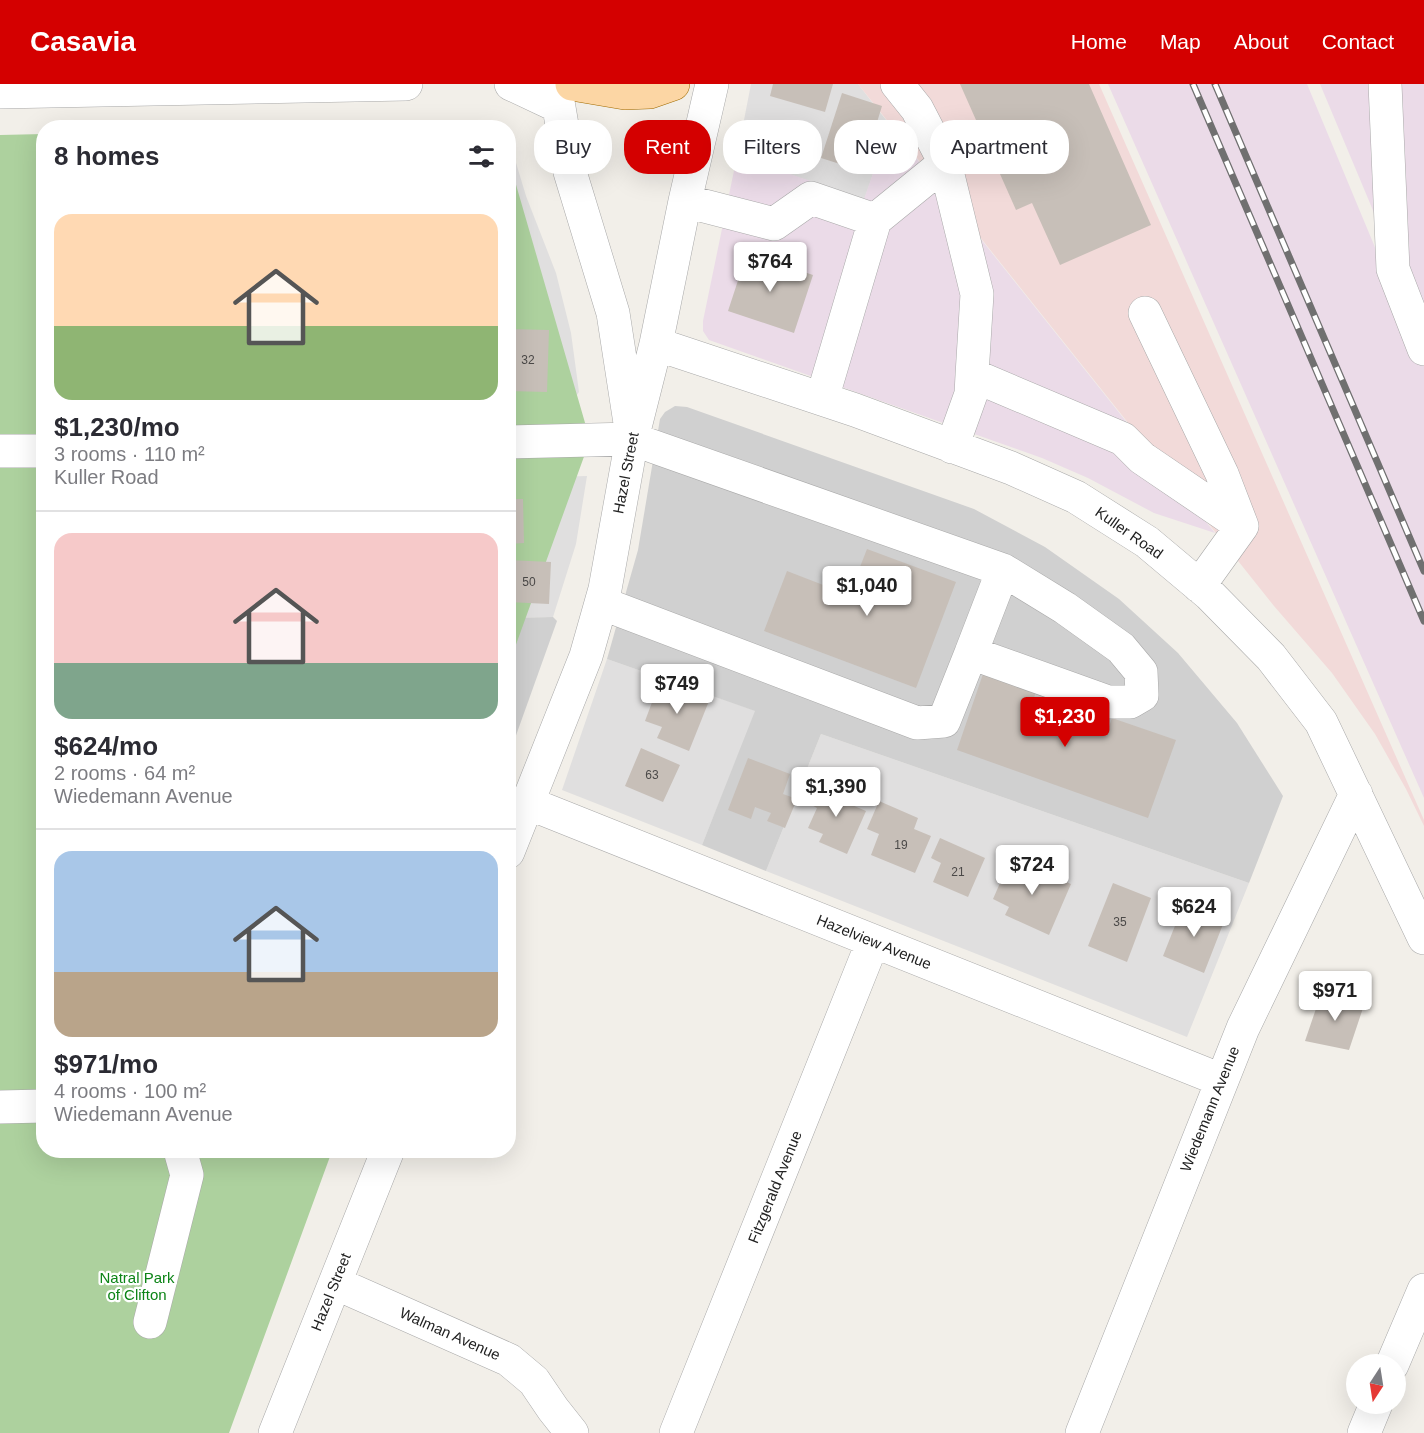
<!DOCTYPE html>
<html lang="en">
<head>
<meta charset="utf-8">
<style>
  :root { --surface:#fff; --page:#f7f7f7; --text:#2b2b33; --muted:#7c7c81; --line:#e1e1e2; --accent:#d40000 }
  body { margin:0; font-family:Arial,sans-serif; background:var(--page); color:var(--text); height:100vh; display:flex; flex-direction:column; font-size:22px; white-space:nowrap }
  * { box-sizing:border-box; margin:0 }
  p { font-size:20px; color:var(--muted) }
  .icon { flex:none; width:33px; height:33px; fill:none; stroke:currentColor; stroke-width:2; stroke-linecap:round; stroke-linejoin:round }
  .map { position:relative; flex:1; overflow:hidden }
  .panel { position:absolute; left:36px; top:36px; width:480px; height:1038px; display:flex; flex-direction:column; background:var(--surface); border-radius:24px; box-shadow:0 6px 24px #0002 }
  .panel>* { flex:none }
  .hud { position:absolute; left:534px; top:36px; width:570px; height:54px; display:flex; gap:12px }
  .needle { width:39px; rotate:192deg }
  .fabs { position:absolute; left:1346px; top:1270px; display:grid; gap:12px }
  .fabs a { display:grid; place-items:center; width:60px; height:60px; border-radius:50%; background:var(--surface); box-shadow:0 6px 24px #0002; font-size:30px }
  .price { position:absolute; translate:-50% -51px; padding:0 14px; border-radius:6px; background:#fff; color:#222; font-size:20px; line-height:39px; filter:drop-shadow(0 2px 3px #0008) }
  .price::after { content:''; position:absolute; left:50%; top:36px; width:18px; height:14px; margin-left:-9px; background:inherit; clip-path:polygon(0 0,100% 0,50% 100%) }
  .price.active { background:var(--accent); color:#fff }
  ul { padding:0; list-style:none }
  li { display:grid; align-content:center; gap:12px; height:318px; padding:0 18px }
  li+li { border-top:2px solid var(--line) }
  li span { display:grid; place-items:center; height:186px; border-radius:18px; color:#555 }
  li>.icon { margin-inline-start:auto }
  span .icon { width:108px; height:108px; fill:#fffc; stroke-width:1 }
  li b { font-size:26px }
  h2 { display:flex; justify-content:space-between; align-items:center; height:72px; padding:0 18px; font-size:26px }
  .tag { padding:0 21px; border-radius:24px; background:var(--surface); box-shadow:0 6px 24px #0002; font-size:21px; line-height:54px }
  .tag.active { background:var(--accent); color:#fff }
  header { display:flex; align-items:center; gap:36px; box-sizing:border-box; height:84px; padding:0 30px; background:var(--accent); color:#fff }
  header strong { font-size:28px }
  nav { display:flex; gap:33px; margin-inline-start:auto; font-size:21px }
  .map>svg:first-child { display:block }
  .residential { fill:#e0dfdf }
  .commercial { fill:#f2dad9 }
  .industrial { fill:#ebdbe8 }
  .religious { fill:#d0d0d0 }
  .forest { fill:#add19e }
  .building { fill:#c7bfb8 }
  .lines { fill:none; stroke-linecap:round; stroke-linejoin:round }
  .minor-casing { stroke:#a9a9a9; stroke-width:34 }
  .major-casing { stroke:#a06b00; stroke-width:34 }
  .minor { stroke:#fff; stroke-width:33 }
  .major { stroke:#fcd6a4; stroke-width:33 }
  .rail-casing { stroke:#707070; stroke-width:7 }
  .rail { stroke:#fff; stroke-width:4.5; stroke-dasharray:14; stroke-linecap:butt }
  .labels { text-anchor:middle; stroke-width:4.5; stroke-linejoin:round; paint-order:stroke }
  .number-label { font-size:12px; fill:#4b4948 }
  .street-label { font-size:15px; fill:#222; stroke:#fff }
  .park-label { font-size:15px; fill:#0c8416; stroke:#fff }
</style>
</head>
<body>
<header>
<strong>Casavia</strong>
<nav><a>Home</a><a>Map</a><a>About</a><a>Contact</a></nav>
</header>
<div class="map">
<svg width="1424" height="1349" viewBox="0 0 1424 1349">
  <rect width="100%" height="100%" fill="#f2efe9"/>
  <path class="residential" d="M 751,0 L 858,0 L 890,41 L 864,116 L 737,72 Z
    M 508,52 L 526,112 L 556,189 L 571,249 L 579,308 L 572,318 L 509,319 Z
    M 587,392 L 576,460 L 553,533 L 509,534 L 508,394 Z
    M 607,575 L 756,627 L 702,761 L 562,706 Z
    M 821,650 L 1249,799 L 1187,953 L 766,787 Z"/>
  <path class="commercial" d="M 858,0 L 1099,0 L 1424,736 L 1424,742 L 1406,705 L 1375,650 L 1332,589 L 1274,522 Z"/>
  <path class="industrial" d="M 1108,0 L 1307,0 L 1424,281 L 1424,714 Z
    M 1320,0 L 1424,0 L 1424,248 Z
    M 890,41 L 1215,449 L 1154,429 L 1088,394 L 1042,374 L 709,256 L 703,247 L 703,237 L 737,72 L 864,115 Z"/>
  <path class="religious" d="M 675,322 L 687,323 L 974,425 L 1045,463 L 1119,515 L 1178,569 L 1237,639 L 1283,712 L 1249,799 L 821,650 L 766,787 L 702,761 L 755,627 L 607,575 L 638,466 L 660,335 L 665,328 Z
    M 553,533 L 557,537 L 509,671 L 509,534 Z"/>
  <path class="forest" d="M 499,40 L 500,43 L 332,43 Z
    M 44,50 L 44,1066 L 332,1067 L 229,1349 L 0,1349 L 0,51 Z
    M 508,73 L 590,356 L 509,580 L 508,580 Z"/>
  <path class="building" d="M 773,0 L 833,0 L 825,28 L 770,12 Z
    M 960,0 L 1089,0 L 1151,141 L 1060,181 L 1032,119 L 1016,126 Z
    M 842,9 L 882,22 L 862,87 L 821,74 Z
    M 508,94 L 513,94 L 511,166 L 508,166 Z
    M 747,169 L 813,191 L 794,249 L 728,227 Z
    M 508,245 L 549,246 L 547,308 L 508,307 Z
    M 508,415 L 523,415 L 524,459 L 508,460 Z
    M 867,465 L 956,498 L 916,604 L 764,547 L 787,487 L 849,511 Z
    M 508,476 L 551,478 L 549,520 L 508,518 Z
    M 984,587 L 1037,605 L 1031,622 L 1107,649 L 1112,634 L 1176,656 L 1148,734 L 957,666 Z
    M 660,597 L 709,617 L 689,667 L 657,654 L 662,643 L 645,637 Z
    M 641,664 L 680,681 L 663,718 L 625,702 Z
    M 748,674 L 790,690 L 783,710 L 797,715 L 785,744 L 767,737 L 771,729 L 755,723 L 751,735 L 728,726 Z
    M 812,703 L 835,713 L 839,703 L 856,711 L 852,721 L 866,727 L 847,770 L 819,758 L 823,750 L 808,744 L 817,724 L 806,718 Z
    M 879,717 L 918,734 L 914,745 L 931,752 L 915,789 L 871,771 L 879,750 L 867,745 Z
    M 940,754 L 985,774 L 968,813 L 933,798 L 941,779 L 931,774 Z
    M 1011,774 L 1071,800 L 1049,851 L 1005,831 L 1009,823 L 993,815 Z
    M 1113,799 L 1151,814 L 1127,878 L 1088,862 Z
    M 1184,819 L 1225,835 L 1204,889 L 1163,872 Z
    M 1322,907 L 1364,921 L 1349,966 L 1305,957 Z"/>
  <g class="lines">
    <defs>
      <path id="minor" d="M 511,0 L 558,22
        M 555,0 L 570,88 L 613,229 L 630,339
        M 897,0 L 917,25 L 945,79 L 977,210 L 972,291
        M 1385,0 L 1393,185 L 1424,265
        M 0,8 L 406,0
        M 685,117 L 774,140 L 811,114 L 875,136
        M 1145,229 L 1222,390 L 1242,442 L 1199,502
        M 656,260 L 855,326 L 1011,384 L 1076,413 L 1147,458 L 1209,510 L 1271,573 L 1321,638 L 1424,854
        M 822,315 L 875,136 L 945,79
        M 508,358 L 632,355 L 1003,486 L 1065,524 L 1121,564 L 1141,588 L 1142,611 L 1130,618 L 1108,618 L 971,569 L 944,637 L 917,639 L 601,519
        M 952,363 L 971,310 L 972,291 L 1123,355 L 1142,374 L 1242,442
        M 0,367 L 44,367
        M 971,569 L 1003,486
        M 528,719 L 1221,996
        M 508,768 L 586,572 L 605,505 L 632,355 L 656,260 L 685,117 L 712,0
        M 0,1023 L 44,1022
        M 335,1199 L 509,1276 L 534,1297 L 553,1325 L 572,1349
        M 150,1238 L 187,1091 L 180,1066
        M 1392,1281 L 1424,1206
        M 275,1349 L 388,1066
        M 676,1349 L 873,857
        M 1082,1349 L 1243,944 L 1356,710
        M 1364,1349 L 1376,1320"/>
      <path id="major" d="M 572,0 L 625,9 L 650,8 L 673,0"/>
    </defs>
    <use href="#minor" class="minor-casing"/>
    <use href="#major" class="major-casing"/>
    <use href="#minor" class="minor"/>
    <use href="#major" class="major"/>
    <defs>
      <path id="rail" d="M 1193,0 L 1424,537
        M 1215,0 L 1424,487"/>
    </defs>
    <use href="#rail" class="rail-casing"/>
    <use href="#rail" class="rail"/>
  </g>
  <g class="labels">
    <g class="number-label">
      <text x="528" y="280">32</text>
      <text x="529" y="502">50</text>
      <text x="652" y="695">63</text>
      <text x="901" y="765">19</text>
      <text x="958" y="792">21</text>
      <text x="1120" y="842">35</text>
    </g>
    <g class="street-label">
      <text transform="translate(626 389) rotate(-79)" y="5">Hazel Street</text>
      <text transform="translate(1129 449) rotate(35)" y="5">Kuller Road</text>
      <text transform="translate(874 858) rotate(22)" y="5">Hazelview Avenue</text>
      <text transform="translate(1210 1025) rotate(-68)" y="5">Wiedemann Avenue</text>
      <text transform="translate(775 1103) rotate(-68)" y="5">Fitzgerald Avenue</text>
      <text transform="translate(331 1208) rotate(-68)" y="5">Hazel Street</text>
      <text transform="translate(450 1250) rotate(24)" y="5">Walman Avenue</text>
    </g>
    <g class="park-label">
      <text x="137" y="1199">Natral Park<tspan x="137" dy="17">of Clifton</tspan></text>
    </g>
  </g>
</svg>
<div class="fabs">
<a><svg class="needle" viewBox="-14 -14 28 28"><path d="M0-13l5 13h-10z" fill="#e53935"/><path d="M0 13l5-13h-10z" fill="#7c7c81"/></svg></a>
</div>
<b class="price" style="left:770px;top:209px">$764</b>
<b class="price" style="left:867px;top:533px">$1,040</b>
<b class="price" style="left:677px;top:631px">$749</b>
<b class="price active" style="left:1065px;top:664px">$1,230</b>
<b class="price" style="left:836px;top:734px">$1,390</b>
<b class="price" style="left:1032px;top:812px">$724</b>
<b class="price" style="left:1194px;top:854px">$624</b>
<b class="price" style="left:1335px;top:938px">$971</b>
<div class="hud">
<a class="tag">Buy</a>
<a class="tag active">Rent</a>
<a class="tag">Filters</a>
<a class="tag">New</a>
<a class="tag">Apartment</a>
</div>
<section class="panel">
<h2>8 homes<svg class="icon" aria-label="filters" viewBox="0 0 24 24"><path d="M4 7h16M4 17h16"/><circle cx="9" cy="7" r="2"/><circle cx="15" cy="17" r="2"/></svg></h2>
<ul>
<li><span style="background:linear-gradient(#ffd9b3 60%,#8fb573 0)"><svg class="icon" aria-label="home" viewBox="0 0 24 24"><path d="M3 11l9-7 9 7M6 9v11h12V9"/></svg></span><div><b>$1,230/mo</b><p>3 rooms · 110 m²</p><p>Kuller Road</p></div></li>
<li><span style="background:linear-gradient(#f6c9c9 70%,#7fa58c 0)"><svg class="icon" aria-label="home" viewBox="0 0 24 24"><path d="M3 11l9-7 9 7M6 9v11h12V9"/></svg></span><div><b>$624/mo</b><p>2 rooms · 64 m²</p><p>Wiedemann Avenue</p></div></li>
<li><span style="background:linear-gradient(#a9c7e8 65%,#b9a48a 0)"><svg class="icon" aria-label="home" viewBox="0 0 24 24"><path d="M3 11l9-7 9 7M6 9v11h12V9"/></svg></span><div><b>$971/mo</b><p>4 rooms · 100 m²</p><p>Wiedemann Avenue</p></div></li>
</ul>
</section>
</div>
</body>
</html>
